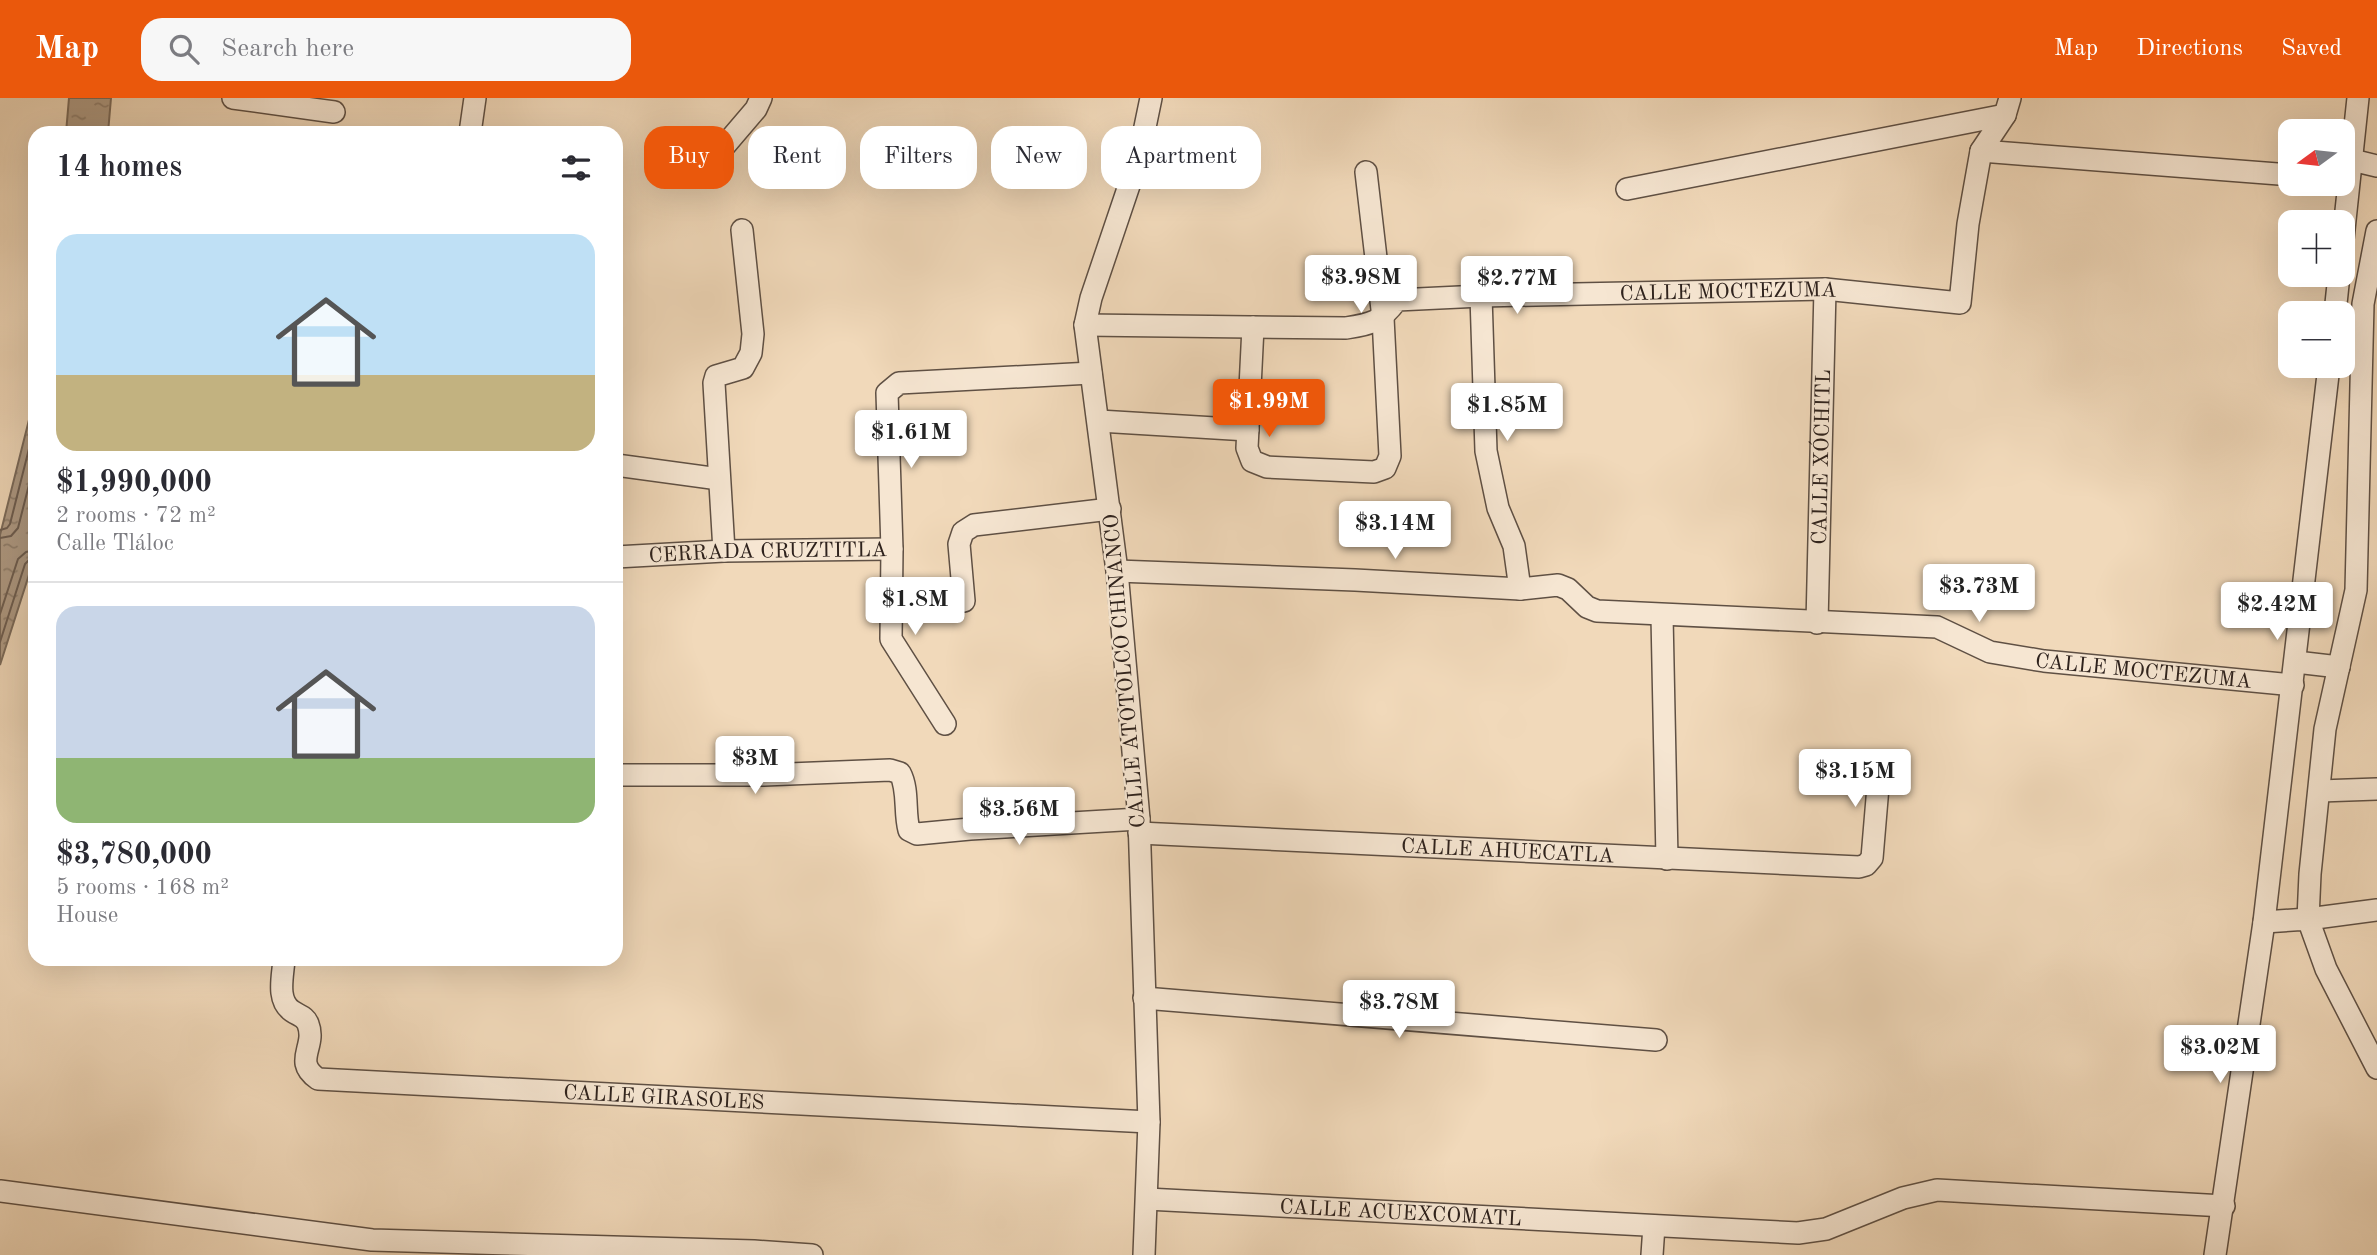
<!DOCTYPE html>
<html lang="en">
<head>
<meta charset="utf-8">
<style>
  :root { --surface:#fff; --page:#f7f7f7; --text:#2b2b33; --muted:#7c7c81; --line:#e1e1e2; --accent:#ea580c }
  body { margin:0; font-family:"Old Standard TT",serif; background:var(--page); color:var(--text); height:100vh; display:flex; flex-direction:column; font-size:26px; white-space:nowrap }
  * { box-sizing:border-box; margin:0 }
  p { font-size:23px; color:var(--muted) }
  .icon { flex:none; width:38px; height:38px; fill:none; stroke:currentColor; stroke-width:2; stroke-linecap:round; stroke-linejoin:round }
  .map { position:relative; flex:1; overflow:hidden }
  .side { position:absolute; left:28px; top:28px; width:595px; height:840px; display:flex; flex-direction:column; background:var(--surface); border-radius:21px; box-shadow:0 7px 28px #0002 }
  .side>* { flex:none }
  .top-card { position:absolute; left:644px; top:28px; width:665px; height:63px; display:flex; gap:14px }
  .needle { width:46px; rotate:255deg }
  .fabs { position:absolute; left:2278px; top:21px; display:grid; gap:14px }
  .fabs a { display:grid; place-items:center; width:77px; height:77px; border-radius:14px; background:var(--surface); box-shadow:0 7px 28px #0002; font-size:35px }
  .price { position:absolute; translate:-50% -60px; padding:0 16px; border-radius:7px; background:#fff; color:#222; font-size:23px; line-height:46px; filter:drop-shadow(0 2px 4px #0008) }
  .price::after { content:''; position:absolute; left:50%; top:42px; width:21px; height:16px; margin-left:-10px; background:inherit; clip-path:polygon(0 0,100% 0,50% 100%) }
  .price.on { background:var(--accent); color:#fff }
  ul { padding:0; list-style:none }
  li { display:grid; align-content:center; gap:14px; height:371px; padding:0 28px }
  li+li { border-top:2px solid var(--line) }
  li span { display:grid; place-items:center; height:217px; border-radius:21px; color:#555 }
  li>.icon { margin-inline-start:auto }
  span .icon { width:126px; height:126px; fill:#fffc; stroke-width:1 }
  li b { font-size:30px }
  h2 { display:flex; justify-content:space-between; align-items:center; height:84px; padding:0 28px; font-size:30px }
  .chip { padding:0 24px; border-radius:21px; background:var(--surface); box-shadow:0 7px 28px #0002; font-size:24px; line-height:63px }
  .chip.on { background:var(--accent); color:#fff }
  header { display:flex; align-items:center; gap:42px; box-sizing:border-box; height:98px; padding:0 35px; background:var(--accent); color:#fff }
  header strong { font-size:33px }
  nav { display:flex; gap:38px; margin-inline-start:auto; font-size:24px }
  .search { width:490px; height:63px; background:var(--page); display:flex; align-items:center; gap:18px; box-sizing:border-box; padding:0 24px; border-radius:21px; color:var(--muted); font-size:26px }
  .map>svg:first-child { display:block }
  .water { fill:url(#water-ripples); stroke:#7b6b5b; stroke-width:2 }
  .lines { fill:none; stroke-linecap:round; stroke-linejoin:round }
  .shore { stroke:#6e5e51; stroke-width:2 }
  .minor-casing { stroke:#5f5044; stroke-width:24 }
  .minor { stroke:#f6e6d2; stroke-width:21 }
  .labels { text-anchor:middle; stroke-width:5; stroke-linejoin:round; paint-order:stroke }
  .street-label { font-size:21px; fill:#2e221d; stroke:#f6e6d2 }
</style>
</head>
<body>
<header>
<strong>Map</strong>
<div class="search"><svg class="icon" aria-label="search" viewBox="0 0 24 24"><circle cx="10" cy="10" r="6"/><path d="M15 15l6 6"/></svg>Search here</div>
<nav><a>Map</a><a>Directions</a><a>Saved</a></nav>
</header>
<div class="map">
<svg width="2377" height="1157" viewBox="0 0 2377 1157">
  <defs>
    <pattern id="water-ripples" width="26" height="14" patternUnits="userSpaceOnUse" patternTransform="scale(1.75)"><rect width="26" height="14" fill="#af9b85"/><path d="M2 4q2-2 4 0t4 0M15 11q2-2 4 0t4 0" fill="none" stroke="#8f7e6c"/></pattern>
  </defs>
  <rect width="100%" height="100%" fill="#f1d9ba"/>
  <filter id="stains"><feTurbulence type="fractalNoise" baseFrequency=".00286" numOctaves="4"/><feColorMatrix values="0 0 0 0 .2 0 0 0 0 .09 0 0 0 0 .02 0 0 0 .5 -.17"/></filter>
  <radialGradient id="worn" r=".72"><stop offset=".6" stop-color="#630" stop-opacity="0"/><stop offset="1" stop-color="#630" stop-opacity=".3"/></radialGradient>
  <path class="water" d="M 69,0 L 111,0 L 108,35 L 66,35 Z
    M 35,298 L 35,458 L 0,567 L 0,437 Z"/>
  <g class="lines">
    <path class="shore" d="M 0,432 L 7,430 L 10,426 L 35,327
      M 0,440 L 11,438 L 18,430 L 35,363
      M 0,516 L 18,461 L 26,454 L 35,452
      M 0,544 L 25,466 L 29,462 L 35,461"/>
    <defs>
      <g id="minor">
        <path d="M 233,0 L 334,14"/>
        <path d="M 470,35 L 475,0"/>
        <path d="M 721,52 L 756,11 L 761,0"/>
        <path d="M 1981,53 L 2291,77"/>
        <path d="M 2352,62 L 2377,68"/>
        <path d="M 1627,91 L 2005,17"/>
        <path d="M 2377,133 L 2363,206 L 2356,492 L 2325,631 L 2310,776 L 2308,821 L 2377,812"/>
        <path d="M 2343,141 L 2358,0"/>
        <path d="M 1481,198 L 1486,353 L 1498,410 L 1514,448 L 1520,491"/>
        <path d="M 2335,215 L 2339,177"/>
        <path id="s1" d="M 1085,227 L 1346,230 C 1373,226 1380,224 1397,202 L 1481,198 L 1825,191 L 1960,205 L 1968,126 L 1981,53 L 2005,17 L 2010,0"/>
        <path d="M 1253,229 L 1247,350 L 1252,363 L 1267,369 L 1374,374 L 1385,370 L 1390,358 L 1383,220 L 1366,74"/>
        <path d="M 1099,323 L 1248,332"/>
        <path d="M 616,367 L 719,381"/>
        <path d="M 724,453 L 714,285 L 716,278 L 743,270 L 751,255 L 753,236 L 742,132"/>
        <path id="s2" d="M 616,459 L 724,453 L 892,451"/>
        <path id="s3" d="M 1117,473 L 1355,482 L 1520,491 L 1558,487 L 1568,491 L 1587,509 L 1597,513 L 1937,529 L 1990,554 L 2044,563 L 2293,587"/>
        <path d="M 964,503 L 959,446 L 963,434 L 974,427 L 1110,411"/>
        <path d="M 1662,518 L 1667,761"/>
        <path id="s4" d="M 1817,525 L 1825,191"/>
        <path d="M 2296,564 L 2339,569"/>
        <path d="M 945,626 L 891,541 L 892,451 L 887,295 L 899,285 L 1091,275"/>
        <path d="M 616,677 L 764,677 L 890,672 L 900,675 C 909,692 904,714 909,732 L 917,736 L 970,731 L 1139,721"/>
        <path d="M 2320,693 L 2377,691"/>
        <path id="s5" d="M 1139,735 L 1859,769 L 1866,767 L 1872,760 L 1880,665"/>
        <path d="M 2264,824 L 2308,821 L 2326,871 L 2377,970"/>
        <path id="s6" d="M 284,861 C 283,878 276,902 292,913 C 299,918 305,918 308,926 C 317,949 292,963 318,981 L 1149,1024"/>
        <path d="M 1144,900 L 1656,942"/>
        <path d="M 0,1093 L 372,1142 L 754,1153 L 812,1157"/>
        <path id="s7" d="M 1147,1101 L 1798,1135 L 1826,1131 L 1903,1100 L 1937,1092 L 2224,1108"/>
        <path d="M 1144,1157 L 1149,1024 L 1139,721 L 1117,473 L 1085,227 L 1091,200 L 1139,58 L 1151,0"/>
        <path d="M 1652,1157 L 1654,1128"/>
        <path d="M 2215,1157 L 2264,824 L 2329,268"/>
      </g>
    </defs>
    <use href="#minor" class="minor-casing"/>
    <use href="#minor" class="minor"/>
  </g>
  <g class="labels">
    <g class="street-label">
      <text dy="7" stroke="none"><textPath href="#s1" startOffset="653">CALLE MOCTEZUMA</textPath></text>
      <text dy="7" stroke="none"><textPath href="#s4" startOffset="166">CALLE XÓCHITL</textPath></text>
      <text dy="7" stroke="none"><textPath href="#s2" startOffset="152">CERRADA CRUZTITLA</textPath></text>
      <text dy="7" stroke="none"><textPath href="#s3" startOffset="1043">CALLE MOCTEZUMA</textPath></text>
      <text transform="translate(1124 573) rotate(-95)" y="7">CALLE ATOTOLCO CHINANCO</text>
      <text dy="7" stroke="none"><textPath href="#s5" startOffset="369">CALLE AHUECATLA</textPath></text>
      <text dy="7" stroke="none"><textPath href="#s6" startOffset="483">CALLE GIRASOLES</textPath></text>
      <text dy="7" stroke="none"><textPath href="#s7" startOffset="254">CALLE ACUEXCOMATL</textPath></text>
    </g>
  </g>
  <rect width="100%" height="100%" filter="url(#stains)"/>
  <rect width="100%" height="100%" fill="url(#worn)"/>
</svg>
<div class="fabs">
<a><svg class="needle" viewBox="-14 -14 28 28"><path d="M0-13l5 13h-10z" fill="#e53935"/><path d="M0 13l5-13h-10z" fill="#7c7c81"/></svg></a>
<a>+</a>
<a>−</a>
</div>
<b class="price" style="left:1361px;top:217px">$3.98M</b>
<b class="price" style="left:1517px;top:218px">$2.77M</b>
<b class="price on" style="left:1269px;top:341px">$1.99M</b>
<b class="price" style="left:1507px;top:345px">$1.85M</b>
<b class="price" style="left:911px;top:372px">$1.61M</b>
<b class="price" style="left:1395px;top:463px">$3.14M</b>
<b class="price" style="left:1979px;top:526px">$3.73M</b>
<b class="price" style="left:915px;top:539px">$1.8M</b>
<b class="price" style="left:2277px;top:544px">$2.42M</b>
<b class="price" style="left:755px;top:698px">$3M</b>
<b class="price" style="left:1855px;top:711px">$3.15M</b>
<b class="price" style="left:1019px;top:749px">$3.56M</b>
<b class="price" style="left:1399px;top:942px">$3.78M</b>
<b class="price" style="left:2220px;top:987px">$3.02M</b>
<div class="top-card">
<a class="chip on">Buy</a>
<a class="chip">Rent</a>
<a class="chip">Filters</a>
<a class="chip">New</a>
<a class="chip">Apartment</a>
</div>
<section class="side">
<h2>14 homes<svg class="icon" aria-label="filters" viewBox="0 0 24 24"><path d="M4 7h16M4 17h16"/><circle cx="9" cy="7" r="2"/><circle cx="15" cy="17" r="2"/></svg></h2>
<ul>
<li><span style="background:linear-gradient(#bfe0f5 65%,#c2b280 0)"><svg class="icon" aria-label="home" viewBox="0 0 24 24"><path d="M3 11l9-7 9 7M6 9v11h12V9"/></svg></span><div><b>$1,990,000</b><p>2 rooms · 72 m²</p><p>Calle Tláloc</p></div></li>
<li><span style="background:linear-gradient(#c9d6e8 70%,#8fb573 0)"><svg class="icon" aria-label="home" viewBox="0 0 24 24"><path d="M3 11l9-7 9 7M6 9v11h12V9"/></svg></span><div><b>$3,780,000</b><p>5 rooms · 168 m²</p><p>House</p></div></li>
</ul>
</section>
</div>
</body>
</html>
